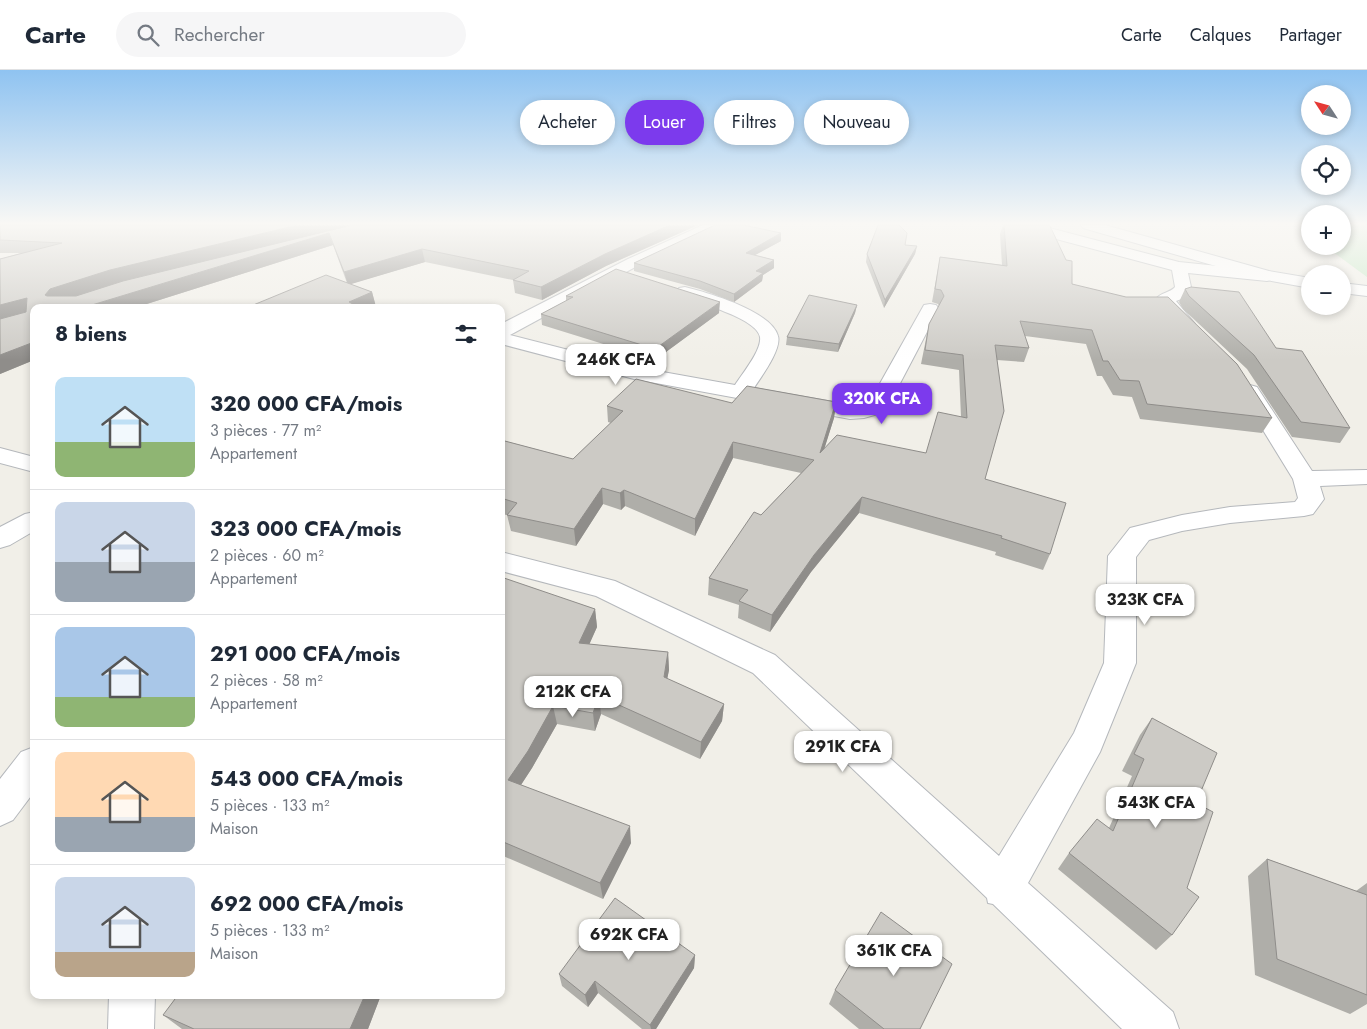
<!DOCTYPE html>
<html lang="fr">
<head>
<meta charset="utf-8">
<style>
  :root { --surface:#fff; --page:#f6f6f7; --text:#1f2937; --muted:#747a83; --line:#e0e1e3; --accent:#7c3aed }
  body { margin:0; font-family:Jost,sans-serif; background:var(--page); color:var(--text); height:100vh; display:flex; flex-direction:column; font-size:19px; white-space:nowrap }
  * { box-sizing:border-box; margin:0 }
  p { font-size:16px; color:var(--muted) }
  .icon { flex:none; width:28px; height:28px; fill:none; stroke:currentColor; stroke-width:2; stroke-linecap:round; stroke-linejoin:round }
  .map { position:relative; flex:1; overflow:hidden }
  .drawer { position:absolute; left:30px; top:234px; width:475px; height:695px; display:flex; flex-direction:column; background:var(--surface); border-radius:10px; box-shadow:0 2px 8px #0003 }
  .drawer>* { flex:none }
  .hud { position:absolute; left:520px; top:30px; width:475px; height:45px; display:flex; gap:10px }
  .needle { width:32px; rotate:306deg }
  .controls { position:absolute; left:1301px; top:15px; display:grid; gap:10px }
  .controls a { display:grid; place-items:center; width:50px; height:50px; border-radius:50%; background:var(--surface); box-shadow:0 2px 8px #0003; font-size:25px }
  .price { position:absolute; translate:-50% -42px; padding:0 11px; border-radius:10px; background:#fff; color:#222; font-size:16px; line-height:32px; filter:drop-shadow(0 1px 2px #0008) }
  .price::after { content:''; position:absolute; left:50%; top:30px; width:15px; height:11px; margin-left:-8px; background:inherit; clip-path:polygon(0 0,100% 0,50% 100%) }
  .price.active { background:var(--accent); color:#fff }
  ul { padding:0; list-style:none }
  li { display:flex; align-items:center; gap:15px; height:125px; padding:0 25px }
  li+li { border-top:1px solid var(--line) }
  li span { display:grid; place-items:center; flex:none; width:140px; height:100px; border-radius:10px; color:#555 }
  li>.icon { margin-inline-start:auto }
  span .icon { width:60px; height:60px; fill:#fffc; stroke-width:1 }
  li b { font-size:21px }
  h2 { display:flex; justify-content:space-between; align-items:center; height:60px; padding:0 25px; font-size:21px }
  .tag { padding:0 18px; border-radius:22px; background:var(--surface); box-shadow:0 2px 8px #0003; font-size:18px; line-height:45px }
  .tag.active { background:var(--accent); color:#fff }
  header { display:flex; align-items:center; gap:30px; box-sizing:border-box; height:70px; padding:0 25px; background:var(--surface); border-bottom:1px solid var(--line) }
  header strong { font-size:24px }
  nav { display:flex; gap:28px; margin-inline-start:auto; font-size:18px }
  .search { width:350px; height:45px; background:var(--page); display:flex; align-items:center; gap:12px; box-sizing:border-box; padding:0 18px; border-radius:28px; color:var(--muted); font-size:19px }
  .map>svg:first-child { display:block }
  .green { fill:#c5e8c5 }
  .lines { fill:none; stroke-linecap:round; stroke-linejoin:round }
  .street-casing { stroke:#b5b8bc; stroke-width:2 }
  .secondary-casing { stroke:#b6babf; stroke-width:2 }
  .street { fill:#fff; fill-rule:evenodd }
  .secondary { fill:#fff; fill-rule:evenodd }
  .wall { fill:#afaea9 }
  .shaded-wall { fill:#8f8d8a }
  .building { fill:#cccac5; stroke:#8f8d8a }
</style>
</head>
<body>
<header>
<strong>Carte</strong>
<div class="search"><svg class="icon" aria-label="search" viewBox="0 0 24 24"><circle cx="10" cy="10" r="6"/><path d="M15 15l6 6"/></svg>Rechercher</div>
<nav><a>Carte</a><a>Calques</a><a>Partager</a></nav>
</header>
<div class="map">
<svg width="1367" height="959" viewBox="0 0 1367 959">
  <rect width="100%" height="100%" fill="#f1efe8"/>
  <path class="green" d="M 1343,155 L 1367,155 L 1367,207 L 1325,176 L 1342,176 Z"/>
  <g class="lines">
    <defs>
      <path id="street" d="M 703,155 L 723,155 L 721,158 L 639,195 L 510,265 L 635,297 L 735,315 C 742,304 762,280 760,267 C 757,248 696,232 679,226 L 676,222 L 679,218 L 685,217 C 709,223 771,241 778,266 C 782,279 761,307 754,318 L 850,335 L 869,333 L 924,235 L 930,234 L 936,235 L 939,239 L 885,342 L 864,348 L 850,349 L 634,309 L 501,274 L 501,254 L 628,189 Z
        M 1013,155 L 1038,155 L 1179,192 L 1267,201 L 1273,203 L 1275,206 L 1273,209 L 1267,211 L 1188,203 L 1191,217 L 1184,228 L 1176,231 L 1195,254 L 1192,258 L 1186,260 L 1180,258 L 1156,229 C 1161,222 1170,223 1175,217 L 1172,200 L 1015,158 Z
        M 1250,315 L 1257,317 L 1312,401 L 1367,400 L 1367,414 L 1320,416 L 1324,429 L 1313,444 L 1304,446 L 1230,453 L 1182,461 L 1149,470 L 1136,487 L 1136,593 L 1100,682 L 1028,813 L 1173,942 L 1179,959 L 1122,959 L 993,834 L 988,833 L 987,828 L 753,603 L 596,526 L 501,501 L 501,482 L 615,511 L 775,585 L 999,786 L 1074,663 L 1104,593 L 1108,486 L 1130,458 L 1182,445 L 1230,437 L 1295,432 L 1298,428 L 1293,409 L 1239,321 L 1243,317 Z
        M 0,378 L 34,387 L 34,402 L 0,393 Z
        M 34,442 L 34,461 L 10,475 L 0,478 L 0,457 L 25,444 Z
        M 34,677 L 34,722 L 13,750 L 0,756 L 0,709 L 21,682 Z
        M 109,925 L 155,925 L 154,959 L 108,959 Z"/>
      <path id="secondary" d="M 1081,155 L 1105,155 L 1269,201 L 1310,208 L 1310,218 L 1261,209 L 1083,158 Z
        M 1342,213 L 1367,216 L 1367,226 L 1342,223 Z"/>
    </defs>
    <use href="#street" class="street-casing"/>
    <use href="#secondary" class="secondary-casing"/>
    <use href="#street" class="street"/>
    <use href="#secondary" class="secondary"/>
  </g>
  <path class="wall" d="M 0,155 L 698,155 L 606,196 L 542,230 L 515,223 L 513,210 L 425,192 L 350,214 L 372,222 L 376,237 L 375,238 L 246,238 L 347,213 L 333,175 L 134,238 L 34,238 L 34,290 L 0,304 L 0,189 L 21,183 L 0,183 Z
    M 1003,155 L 1047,155 L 1072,214 L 1272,348 L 1262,363 L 1140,349 L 1132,327 L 1113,325 L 1102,306 L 1097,306 L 1086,274 L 1025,266 L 1029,278 L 1024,292 L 997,290 L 985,409 L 1050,484 L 1043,500 L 995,485 L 996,482 L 859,443 L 811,502 L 770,562 L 738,548 L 739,535 L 708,525 L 709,508 L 761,445 L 801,403 L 733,388 L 695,466 L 625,436 L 621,440 L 603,434 L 576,476 L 511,461 L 507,445 L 501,444 L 501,370 L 573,389 L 611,353 L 608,352 L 607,336 L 732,333 L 836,332 L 834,348 L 824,379 L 926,383 L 961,347 L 959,300 L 921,294 L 929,254 L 939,236 L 938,234 L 932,232 L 940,187 L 1002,195 L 1000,164 Z
    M 781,163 L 781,171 L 755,185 L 774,190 L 774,198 L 763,205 L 762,211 L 734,232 L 700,219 L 634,201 L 634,193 Z
    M 917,176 L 915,184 L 884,238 L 866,192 L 867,184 Z
    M 1185,219 L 1276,278 L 1350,358 L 1340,373 L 1292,367 L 1247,299 L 1183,239 L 1179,232 Z
    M 566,226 L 719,243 L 655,290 L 542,255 L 541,244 L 566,231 Z
    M 857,235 L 855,243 L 838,282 L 786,275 L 787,267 Z
    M 501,511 L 595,539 L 597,557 L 589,574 L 668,582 L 669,600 L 667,609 L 724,634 L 722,651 L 700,689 L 601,644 L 595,661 L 557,654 L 532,698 L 521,715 L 631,773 L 603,829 L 501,785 Z
    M 1152,648 L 1196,733 L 1172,865 L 1156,880 L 1058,799 L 1069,783 L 1109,758 L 1132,706 L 1122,701 L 1140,665 Z
    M 1267,789 L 1356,821 L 1367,813 L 1367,934 L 1350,944 L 1255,905 L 1248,806 Z
    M 695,885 L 694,898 L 656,959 L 642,959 L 598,923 L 588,937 L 562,916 L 559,904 Z
    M 835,920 L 920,959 L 859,959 L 829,934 Z
    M 381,925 L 368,959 L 182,959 L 163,945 Z"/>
  <path class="shaded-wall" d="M 298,155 L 352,155 L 54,238 L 45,225 L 50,219 L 110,200 Z
    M 670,155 L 698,155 L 606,196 L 542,230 L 541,217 L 605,184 Z
    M 329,163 L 333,175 L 134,238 L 82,238 Z
    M 781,163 L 781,171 L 746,190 L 746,183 Z
    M 917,176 L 915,184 L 884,238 L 885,230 Z
    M 422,179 L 425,192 L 348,215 L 344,202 Z
    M 774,190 L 774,198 L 763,205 L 762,211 L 734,232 L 734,224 L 756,201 Z
    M 372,222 L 376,237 L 343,238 L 349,232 Z
    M 27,228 L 34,239 L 0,251 L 0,235 Z
    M 720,232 L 719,243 L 655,290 L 655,279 Z
    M 857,235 L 855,243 L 838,282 L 839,274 Z
    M 34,272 L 34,290 L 0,304 L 0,285 Z
    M 836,332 L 834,348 L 818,399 L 820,383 Z
    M 733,372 L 733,388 L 695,466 L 695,449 Z
    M 602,418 L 603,434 L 576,476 L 574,459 Z
    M 624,420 L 625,436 L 621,440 L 620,423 Z
    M 862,427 L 859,443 L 811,502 L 770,562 L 772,545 L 814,485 Z
    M 595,539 L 597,557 L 582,591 L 579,573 Z
    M 668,582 L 669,600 L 664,625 L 664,607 Z
    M 599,626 L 601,644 L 595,661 L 593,643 Z
    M 724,634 L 722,651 L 700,689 L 701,672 Z
    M 553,636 L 557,654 L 532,698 L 513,727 L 508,710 Z
    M 630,756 L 631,773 L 603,829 L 600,813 Z
    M 695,885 L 694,898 L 656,959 L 651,959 L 650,955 Z
    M 595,911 L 598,923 L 588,937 L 585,925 Z
    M 365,925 L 381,925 L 368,959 L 350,959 Z"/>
  <path class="building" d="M 0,155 L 298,155 L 110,200 L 50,219 L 45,225 L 47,226 L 76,226 L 123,211 L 352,155 L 670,155 L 605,184 L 541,217 L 513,210 L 529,201 L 422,179 L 344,202 L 329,163 L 82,238 L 34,238 L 34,272 L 0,285 L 0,249 L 26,242 L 27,228 L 0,235 L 0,189 L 62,173 L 0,170 Z
    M 715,155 L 743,155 L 781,163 L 746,183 L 774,190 L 756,201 L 763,203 L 734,224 L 700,211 L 634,193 Z
    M 878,155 L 899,155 L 907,163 L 905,175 L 917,176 L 885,230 L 867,184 Z
    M 1004,155 L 1047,155 L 1050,156 L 1066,190 L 1072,191 L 1072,214 L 1126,227 L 1168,227 L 1237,294 L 1272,348 L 1147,334 L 1139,311 L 1120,310 L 1108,291 L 1103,291 L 1092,260 L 1020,251 L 1029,278 L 995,275 L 1004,341 L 985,409 L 1066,433 L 1050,484 L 1001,468 L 1002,466 L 862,427 L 814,485 L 772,545 L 739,531 L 748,520 L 709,508 L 754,442 L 761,445 L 814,390 L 733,372 L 695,449 L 624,420 L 620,423 L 602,418 L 574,459 L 507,445 L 517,433 L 501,428 L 501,370 L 573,389 L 623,341 L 607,336 L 636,309 L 732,333 L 747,316 L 836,332 L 820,383 L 837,365 L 926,383 L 938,342 L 967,348 L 963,285 L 925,280 L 929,254 L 944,226 L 941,220 L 935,219 L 940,187 L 1007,196 Z
    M 616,199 L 720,232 L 655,279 L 541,244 L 573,227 L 566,226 Z
    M 326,205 L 372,222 L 349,232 L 353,233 L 343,238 L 246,238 Z
    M 1191,217 L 1239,222 L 1276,278 L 1302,281 L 1350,358 L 1301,352 L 1254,285 L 1189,226 L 1185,219 Z
    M 809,225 L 857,235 L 839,274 L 787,267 Z
    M 504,508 L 595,539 L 579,573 L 668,582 L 664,607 L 724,634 L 701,672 L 599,626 L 593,643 L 553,636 L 528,681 L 508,710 L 630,756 L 600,813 L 501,771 L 501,511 Z
    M 1152,648 L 1217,683 L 1196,733 L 1213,742 L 1187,818 L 1199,827 L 1172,865 L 1069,783 L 1097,749 L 1113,761 L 1144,689 L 1134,684 Z
    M 1267,789 L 1367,825 L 1367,925 L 1277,889 Z
    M 615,828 L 695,885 L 650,955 L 595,911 L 585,925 L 559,904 Z
    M 881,842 L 952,894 L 920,959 L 884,959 L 835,920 Z
    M 178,925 L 365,925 L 350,959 L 194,959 L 163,945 Z"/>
  <linearGradient id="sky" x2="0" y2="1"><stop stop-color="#8fc3f1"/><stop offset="0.53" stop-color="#f9f8f5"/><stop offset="1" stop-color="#f9f8f5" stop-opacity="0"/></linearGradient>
  <rect width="1367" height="290" fill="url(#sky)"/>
</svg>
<div class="controls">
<a><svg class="needle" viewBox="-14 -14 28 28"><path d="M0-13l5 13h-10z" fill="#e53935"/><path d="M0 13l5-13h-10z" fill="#747a83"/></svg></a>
<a><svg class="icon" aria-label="locate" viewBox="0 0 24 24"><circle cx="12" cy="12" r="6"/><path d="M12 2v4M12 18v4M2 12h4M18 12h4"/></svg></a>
<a>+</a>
<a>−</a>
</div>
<b class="price" style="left:616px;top:316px">246K CFA</b>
<b class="price active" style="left:882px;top:355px">320K CFA</b>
<b class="price" style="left:1145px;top:556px">323K CFA</b>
<b class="price" style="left:573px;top:648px">212K CFA</b>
<b class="price" style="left:843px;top:703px">291K CFA</b>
<b class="price" style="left:1156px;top:759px">543K CFA</b>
<b class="price" style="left:629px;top:891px">692K CFA</b>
<b class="price" style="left:894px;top:907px">361K CFA</b>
<div class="hud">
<a class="tag">Acheter</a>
<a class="tag active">Louer</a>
<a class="tag">Filtres</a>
<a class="tag">Nouveau</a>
</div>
<section class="drawer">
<h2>8 biens<svg class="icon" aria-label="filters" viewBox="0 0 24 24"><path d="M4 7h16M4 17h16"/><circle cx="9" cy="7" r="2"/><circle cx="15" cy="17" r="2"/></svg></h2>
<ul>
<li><span style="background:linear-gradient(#bfe0f5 65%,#8fb573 0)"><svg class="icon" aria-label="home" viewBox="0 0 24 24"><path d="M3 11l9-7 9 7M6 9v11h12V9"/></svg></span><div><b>320 000 CFA/mois</b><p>3 pièces · 77 m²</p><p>Appartement</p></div></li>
<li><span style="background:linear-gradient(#c9d6e8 60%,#9aa5b1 0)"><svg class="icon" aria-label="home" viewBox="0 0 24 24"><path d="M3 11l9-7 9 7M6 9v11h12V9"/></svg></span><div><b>323 000 CFA/mois</b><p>2 pièces · 60 m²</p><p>Appartement</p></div></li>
<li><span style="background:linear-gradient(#a9c7e8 70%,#8fb573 0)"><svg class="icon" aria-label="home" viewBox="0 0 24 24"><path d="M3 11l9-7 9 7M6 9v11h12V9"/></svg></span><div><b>291 000 CFA/mois</b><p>2 pièces · 58 m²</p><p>Appartement</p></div></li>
<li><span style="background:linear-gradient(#ffd9b3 65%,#9aa5b1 0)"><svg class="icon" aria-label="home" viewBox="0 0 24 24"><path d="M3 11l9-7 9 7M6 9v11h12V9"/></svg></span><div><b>543 000 CFA/mois</b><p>5 pièces · 133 m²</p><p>Maison</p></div></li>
<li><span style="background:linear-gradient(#c9d6e8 75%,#b9a48a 0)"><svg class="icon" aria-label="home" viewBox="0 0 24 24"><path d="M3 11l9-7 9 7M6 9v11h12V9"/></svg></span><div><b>692 000 CFA/mois</b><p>5 pièces · 133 m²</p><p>Maison</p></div></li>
</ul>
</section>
</div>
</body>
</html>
